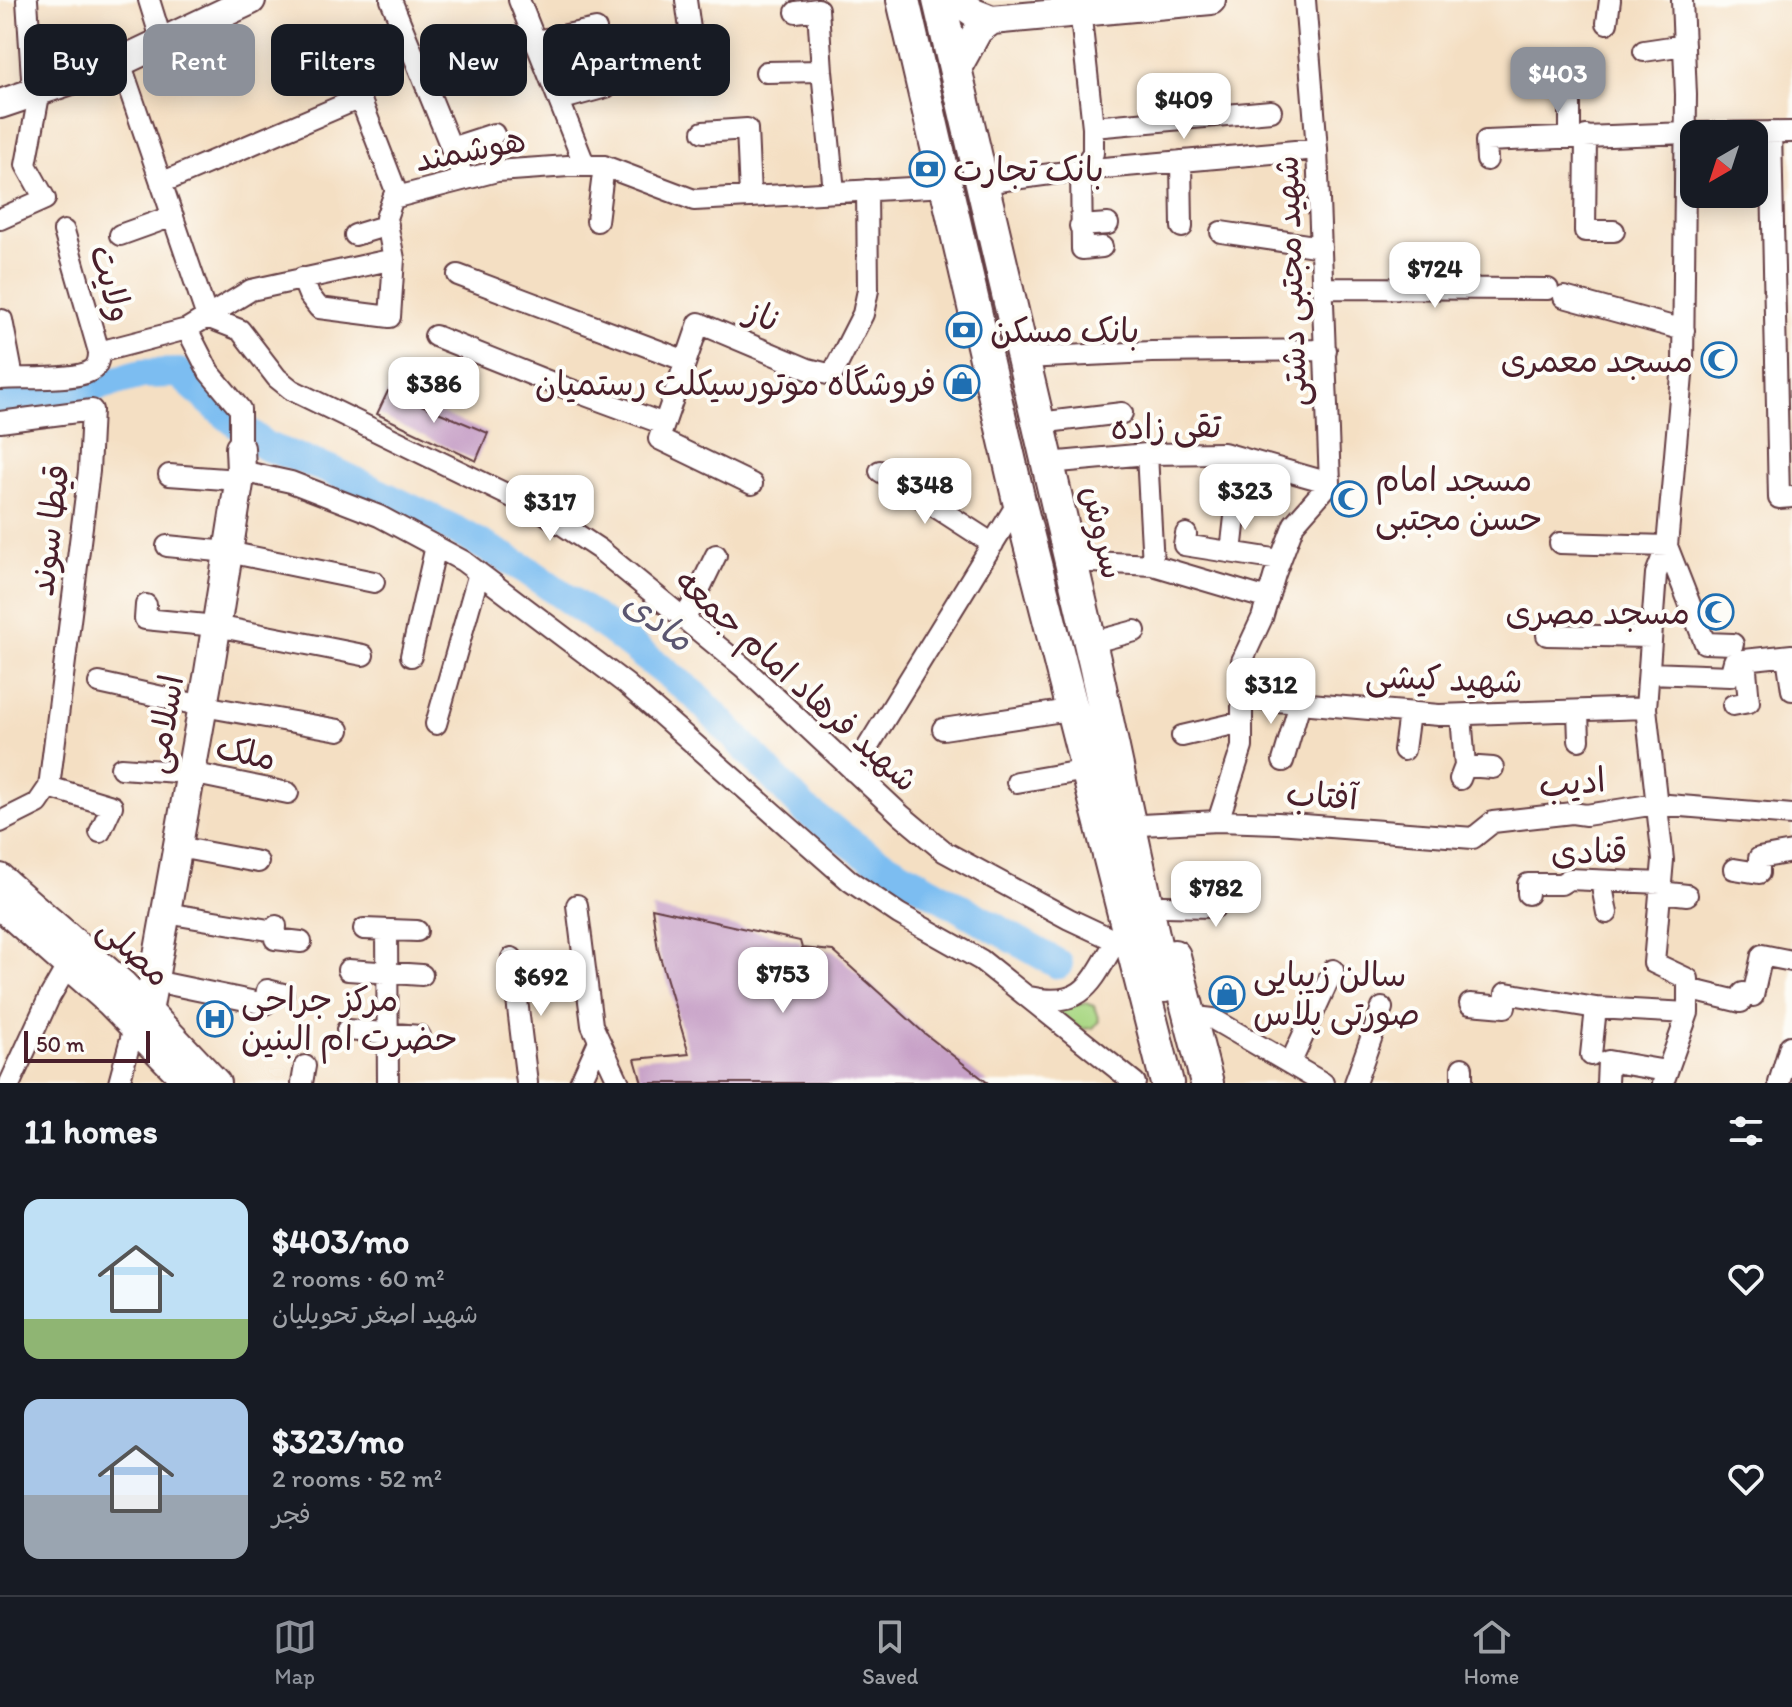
<!DOCTYPE html>
<html lang="en">
<head>
<meta charset="utf-8">
<style>
  :root { --surface:#171b24; --page:#242831; --text:#f1f3f6; --muted:#9ea1a6; --line:#363941; --accent:#8c9099 }
  body { margin:0; font-family:Itim,"Playpen Sans Arabic",sans-serif; background:var(--page); color:var(--text); height:100vh; display:flex; flex-direction:column; font-size:30px; white-space:nowrap }
  * { box-sizing:border-box; margin:0 }
  p { font-size:26px; color:var(--muted) }
  .icon { flex:none; width:44px; height:44px; fill:none; stroke:currentColor; stroke-width:2; stroke-linecap:round; stroke-linejoin:round }
  .map { position:relative; height:1083px; overflow:hidden }
  .drawer { display:flex; flex-direction:column; background:var(--surface); flex:1 }
  .drawer>* { flex:none }
  .banner { position:absolute; left:24px; top:24px; width:800px; height:72px; display:flex; gap:16px }
  .needle { width:52px; rotate:219deg }
  .tools { position:absolute; left:1680px; top:120px; display:grid; gap:16px }
  .tools a { display:grid; place-items:center; width:88px; height:88px; border-radius:16px; background:var(--surface); box-shadow:0 4px 20px #0003; font-size:40px }
  .scale { position:absolute; left:24px; bottom:20px; width:126px; box-sizing:border-box; padding-left:8px; border:4px solid #4a1f2b; border-top:0; font-size:22px; line-height:28px; white-space:nowrap; color:#4a1f2b; -webkit-text-stroke:6px #fdfcf7; paint-order:stroke }
  .price { position:absolute; translate:-50% -68px; padding:0 18px; border-radius:16px; background:#fff; color:#222; font-size:26px; line-height:52px; filter:drop-shadow(0 2px 4px #0008) }
  .price::after { content:''; position:absolute; left:50%; top:48px; width:24px; height:18px; margin-left:-12px; background:inherit; clip-path:polygon(0 0,100% 0,50% 100%) }
  .price.current { background:var(--accent); color:#fff }
  ul { padding:0; list-style:none }
  li { display:flex; align-items:center; gap:24px; height:200px; padding:0 24px }
  li span { display:grid; place-items:center; flex:none; width:224px; height:160px; border-radius:16px; color:#555 }
  li>.icon { margin-inline-start:auto }
  span .icon { width:96px; height:96px; fill:#fffc; stroke-width:1 }
  li b { font-size:34px }
  h2 { display:flex; justify-content:space-between; align-items:center; height:96px; padding:0 24px; font-size:34px }
  .chip { padding:0 28px; border-radius:16px; background:var(--surface); box-shadow:0 4px 20px #0003; font-size:28px; line-height:72px }
  .chip.current { background:var(--accent); color:#fff }
  .menu { display:flex; justify-content:space-around; align-items:center; height:112px; border-top:2px solid var(--line); background:var(--surface); font-size:22px; color:var(--muted) }
  .menu a { display:grid; justify-items:center; gap:4px }
  .menu .current { color:var(--accent) }
  .map>svg:first-child { display:block }
  .green { fill:#aad885; stroke:#7a7c58; stroke-width:2 }
  .lines { fill:none; stroke-linecap:round; stroke-linejoin:round }
  .river { stroke:#7bbdf1; stroke-width:30 }
  .building { fill:#c7a1c7 }
  .street-casing { stroke:#643c42; stroke-width:24 }
  .secondary-casing { stroke:#643c42; stroke-width:32 }
  .primary-casing { stroke:#643c42; stroke-width:36 }
  .street { stroke:#fff; stroke-width:20 }
  .secondary { stroke:#fff; stroke-width:28 }
  .primary { stroke:#fff; stroke-width:32 }
  .labels { text-anchor:middle; stroke-width:8; stroke-linejoin:round; paint-order:stroke }
  .street-label { font-size:34px; fill:#4a1f2b; stroke:#fdfcf7 }
  .poi-label { font-size:34px; fill:#4a1f2b; stroke:#fdfcf7; text-anchor:start }
  .water-label { font-size:36px; font-style:italic; fill:#5b5670; stroke:#fdfcf7 }
</style>
</head>
<body>
<div class="map">
<svg width="1792" height="1083" viewBox="0 0 1792 1083">
  <rect width="100%" height="100%" fill="#fdfcf7"/>
  <filter id="ink" filterUnits="userSpaceOnUse"><feTurbulence type="fractalNoise" baseFrequency=".0125" numOctaves="2"/><feDisplacementMap in="SourceGraphic" scale="16" xChannelSelector="R" yChannelSelector="G"/><feConvolveMatrix kernelMatrix="1 2 1 2 8 2 1 2 1" color-interpolation-filters="sRGB"/></filter>
  <filter id="wash" filterUnits="userSpaceOnUse"><feTurbulence type="fractalNoise" baseFrequency=".006" numOctaves="4" result="noise"/><feDisplacementMap in="SourceGraphic" scale="32" xChannelSelector="R" yChannelSelector="G"/><feGaussianBlur stdDeviation="1.8" result="paint"/><feColorMatrix in="noise" values="0 0 0 0 0 0 0 0 0 0 0 0 0 0 0 0 0 1.4 0 .05"/><feComposite in="paint" operator="in"/></filter>
  <g filter="url(#wash)">
    <rect width="100%" height="100%" fill="#f4dfc3"/>
    <path class="green" d="M 1086,1003 L 1094,1006 L 1099,1021 L 1093,1028 L 1081,1029 L 1055,1009 Z"/>
    <g class="lines">
      <path class="river" d="M 0,399 L 71,393 L 142,374 L 179,373 L 219,409 L 265,446 L 333,471 L 459,532 L 527,570 L 610,629 L 695,695 L 805,810 L 863,852 L 1058,964"/>
    </g>
    <g id="blocks">
      <path class="building" d="M 388,391 L 488,433 L 476,461 L 377,414 Z
        M 652,908 L 800,941 L 802,948 L 833,951 L 924,1033 L 988,1083 L 642,1083 L 635,1059 L 689,1054 L 658,950 Z"/>
    </g>
  </g>
  <g filter="url(#ink)">
    <use href="#blocks" fill-opacity="0" stroke="#643c42" stroke-width="2"/>
    <g class="lines">
      <defs>
        <path id="street" d="M 27,0 L 33,93
          M 149,0 L 162,42
          M 391,0 L 464,179
          M 519,0 L 585,166
          M 686,0 L 693,51
          M 1079,0 L 1093,127 L 1093,153 L 1081,170 L 1082,249 L 1102,247
          M 796,12 L 818,9 L 822,71 L 834,191
          M 1607,23 L 1610,0
          M 536,41 L 596,29
          M 1644,51 L 1684,45
          M 120,62 L 207,317 L 240,330 L 277,378 L 292,390 L 543,512 L 599,549 L 743,667 L 902,816 L 945,852 L 1069,919 L 1116,941 C 1091,983 1084,1009 1029,997
          M 766,72 L 822,71
          M 559,100 L 606,87
          M 1093,127 L 1271,111
          M 703,132 L 747,129 L 750,195
          M 1771,132 L 1779,498 L 1792,497
          M 1586,136 L 1585,231 L 1614,231
          M 1570,137 L 1570,88
          M 451,148 L 494,134
          M 1487,160 L 1486,141 L 1686,133 L 1792,132
          M 1181,161 L 1182,227
          M 161,183 L 360,98 L 396,191 L 393,198
          M 983,183 L 1081,170 L 1317,149
          M 0,219 L 45,199 L 26,165 L 40,90
          M 597,221 L 604,166
          M 1080,226 L 1108,224
          M 64,231 L 99,352
          M 1221,232 L 1321,247
          M 120,235 L 173,216
          M 355,235 L 388,225
          M 458,275 L 686,361
          M 302,278 L 309,295 L 319,308 L 390,317 L 394,259
          M 1323,288 L 1548,289
          M 1564,297 L 1684,330
          M 2,320 L 13,378
          M 187,329 L 209,372 L 240,409 L 240,448
          M 435,336 L 550,382 L 664,424
          M 1024,358 L 1152,352 L 1326,350
          M 0,379 C 21,377 77,381 92,370 C 98,366 99,359 99,352 L 187,329 L 251,290 L 394,259 L 386,218 L 393,198 L 497,171 L 568,166 L 604,166 L 694,200 L 947,186
          M 0,422 L 92,410 L 89,471 L 49,787 L 38,803 L 0,822
          M 1039,423 L 1122,413
          M 1147,454 L 1153,565
          M 1048,463 L 1147,454 L 1224,453 L 1330,483
          M 241,471 L 291,482 L 379,516 L 463,561 L 626,684 L 850,881 L 899,914 L 981,960 L 1135,1083
          M 880,471 L 993,544
          M 169,475 L 239,480
          M 752,484 L 659,439 L 699,323 L 808,369 L 832,375 L 863,314 L 868,290 L 867,190
          M 1186,534 L 1184,545 L 1280,560
          M 1560,543 L 1667,546
          M 167,546 L 228,552 L 374,582
          M 1667,546 L 1705,643 L 1733,644
          M 1231,552 L 1235,517
          M 1071,561 L 1153,565 L 1268,599
          M 146,605 L 145,619 L 216,626 L 363,655
          M 685,619 L 716,555
          M 1547,635 L 1651,637
          M 1090,643 L 1135,631
          M 411,656 L 436,546
          M 1787,656 L 1792,690
          M 1649,673 L 1730,676 L 1734,661 L 1792,655
          M 99,683 L 203,706 L 339,730
          M 1241,698 L 1439,715 L 1646,708
          M 1733,705 L 1749,702 L 1745,660
          M 1578,712 L 1579,740
          M 436,724 L 479,573
          M 943,729 L 1069,710
          M 1182,736 L 1242,722
          M 1404,750 L 1409,713
          M 1283,761 L 1300,703
          M 1465,766 L 1493,768
          M 121,768 L 191,773 L 288,793
          M 853,771 L 1019,501
          M 1460,779 L 1465,766 L 1461,715
          M 1017,782 L 1081,771
          M 49,787 L 112,806 L 100,832
          M 1218,821 L 1242,747 L 1242,661 L 1262,618 L 1275,574 L 1294,524 L 1330,483 L 1317,149 L 1305,0
          M 1141,825 L 1218,821 L 1278,823 L 1473,838 L 1493,822 L 1572,813 L 1586,815 L 1656,804 L 1792,815
          M 178,847 L 258,862
          M 1734,869 L 1759,873 L 1759,858 L 1792,852
          M 1601,881 L 1607,913
          M 1660,892 L 1687,895
          M 1528,894 L 1528,884 L 1561,884 L 1569,879 L 1661,883
          M 577,905 L 592,1025 L 619,1083
          M 1162,906 L 1215,907 L 1219,883
          M 166,913 L 275,931
          M 276,926 L 275,939 L 301,942
          M 364,929 L 417,931
          M 387,931 L 388,1083
          M 512,958 L 527,1083
          M 348,970 L 422,975
          M 154,981 L 265,1004 L 267,990 L 283,994
          M 1688,989 L 1741,1002 L 1743,993 L 1753,996 L 1762,955 L 1792,961
          M 1470,1004 L 1505,1007 L 1506,993 L 1596,1008 L 1688,1013
          M 1188,1016 L 1213,1019 L 1323,1083
          M 347,1030 L 420,1036
          M 1591,1055 L 1596,1008
          M 1290,1064 L 1333,970
          M 1462,1068 L 1462,1083
          M 10,1083 L 49,998 L 74,954
          M 119,1083 L 134,1027
          M 302,1083 L 305,1066
          M 580,1083 L 599,1041
          M 1355,1083 L 1382,1008
          M 1607,1083 L 1608,1061 L 1666,1071
          M 1663,1083 L 1688,1013 L 1688,979 L 1654,963 L 1663,860 L 1646,708 L 1656,574 L 1667,546 L 1683,364 L 1686,95 L 1682,0
          M 1779,1083 L 1790,1046 L 1792,1047"/>
        <path id="secondary" d="M 956,0 L 974,13 L 992,20
          M 956,70 L 978,30 L 992,20 L 1211,0
          M 0,104 L 107,68 L 251,0
          M 0,878 L 122,984 L 216,1083
          M 0,905 L 110,1002 L 189,1083
          M 148,1012 L 209,672 L 241,471 L 240,448"/>
        <path id="primary" d="M 903,0 L 1019,501 L 1167,1083
          M 939,0 L 1095,664 L 1164,986
          M 1174,956 L 1207,1083"/>
      </defs>
      <use href="#street" class="street-casing"/>
      <use href="#secondary" class="secondary-casing"/>
      <use href="#primary" class="primary-casing"/>
      <use href="#street" class="street"/>
      <use href="#secondary" class="secondary"/>
      <use href="#primary" class="primary"/>
    </g>
  </g>
  <defs>
    <symbol id="bank-ring" viewBox="-11 -11 22 22"><circle r="9.5" fill="#fdfcf7" stroke="#1f6fb2" stroke-width="1.5"/><path d="M-6-4H6V4H-6ZM0-2.3a2.3 2.3 0 1 0 0 4.6a2.3 2.3 0 1 0 0-4.6Z" fill="#1f6fb2"/></symbol>
    <symbol id="mosque-ring" viewBox="-11 -11 22 22"><circle r="9.5" fill="#fdfcf7" stroke="#1f6fb2" stroke-width="1.5"/><path d="M3.5-4.9A6 6 0 1 0 3.5 4.9A5 5 0 1 1 3.5-4.9Z" fill="#1f6fb2"/></symbol>
    <symbol id="shop-ring" viewBox="-11 -11 22 22"><circle r="9.5" fill="#fdfcf7" stroke="#1f6fb2" stroke-width="1.5"/><path d="M-5-2.5h2.3a2.7 3.5 0 0 1 5.4 0H5L5.5 6h-11ZM-1.5-2.5h3a1.5 2.3 0 0 0-3 0Z" fill="#1f6fb2"/></symbol>
    <symbol id="hospital-ring" viewBox="-11 -11 22 22"><circle r="9.5" fill="#fdfcf7" stroke="#1f6fb2" stroke-width="1.5"/><path d="M-5-5h3v3.5h4V-5h3V5h-3V1.5h-4V5h-3Z" fill="#1f6fb2"/></symbol>
  </defs>
  <g fill-rule="evenodd">
    <use href="#bank-ring" x="907" y="149" width="40" height="40"/>
    <use href="#bank-ring" x="944" y="310" width="40" height="40"/>
    <use href="#mosque-ring" x="1699" y="340" width="40" height="40"/>
    <use href="#shop-ring" x="942" y="363" width="40" height="40"/>
    <use href="#mosque-ring" x="1329" y="479" width="40" height="40"/>
    <use href="#mosque-ring" x="1696" y="592" width="40" height="40"/>
    <use href="#shop-ring" x="1207" y="974" width="40" height="40"/>
    <use href="#hospital-ring" x="195" y="999" width="40" height="40"/>
  </g>
  <g class="labels">
    <g class="street-label">
      <text transform="translate(470 149) rotate(-11)" y="12">هوشمند</text>
      <text transform="translate(1290 281) rotate(-92)" y="12">شهید مجتبی دشتی</text>
      <text transform="translate(112 283) rotate(74)" y="12">ولایت</text>
      <text transform="translate(763 315) rotate(23)" y="12">ناز</text>
      <text transform="translate(1166 426) rotate(-1)" y="12">تقی زاده</text>
      <text transform="translate(49 530) rotate(-83)" y="12">قیطا سوند</text>
      <text transform="translate(1104 532) rotate(77)" y="12">سروش</text>
      <text transform="translate(1444 678) rotate(2)" y="12">شهید کیشی</text>
      <text transform="translate(797 680) rotate(42)" y="12">شهید فرهاد امام جمعه</text>
      <text transform="translate(163 724) rotate(-80)" y="12">اسلامی</text>
      <text transform="translate(246 752) rotate(12)" y="12">ملک</text>
      <text transform="translate(1572 782) rotate(-5)" y="12">ادیب</text>
      <text transform="translate(1322 795) rotate(4)" y="12">آفتاب</text>
      <text transform="translate(1589 851) rotate(-1)" y="12">قنادی</text>
      <text transform="translate(135 951) rotate(43)" y="12">مصلی</text>
    </g>
    <g class="poi-label">
      <text x="953" y="181">بانک تجارت</text>
      <text x="990" y="342">بانک مسکن</text>
      <text x="1693" y="372" text-anchor="end">مسجد معمری</text>
      <text x="936" y="395" text-anchor="end">فروشگاه موتورسیکلت رستمیان</text>
      <text x="1375" y="491">مسجد امام<tspan x="1375" dy="39">حسن مجتبی</tspan></text>
      <text x="1690" y="624" text-anchor="end">مسجد مصری</text>
      <text x="1253" y="986">سالن زیبایی<tspan x="1253" dy="39">صورتی پلاس</tspan></text>
      <text x="241" y="1011">مرکز جراحی<tspan x="241" dy="39">حضرت ام البنین</tspan></text>
    </g>
    <g class="water-label">
      <text transform="translate(659 620) rotate(37)" y="13">مادی</text>
    </g>
  </g>
</svg>
<div class="tools">
<a><svg class="needle" viewBox="-14 -14 28 28"><path d="M0-13l5 13h-10z" fill="#e53935"/><path d="M0 13l5-13h-10z" fill="#9ea1a6"/></svg></a>
</div>
<div class="scale">50 m</div>
<b class="price current" style="left:1558px;top:115px">$403</b>
<b class="price" style="left:1184px;top:141px">$409</b>
<b class="price" style="left:1435px;top:310px">$724</b>
<b class="price" style="left:434px;top:425px">$386</b>
<b class="price" style="left:925px;top:526px">$348</b>
<b class="price" style="left:1245px;top:532px">$323</b>
<b class="price" style="left:550px;top:543px">$317</b>
<b class="price" style="left:1271px;top:726px">$312</b>
<b class="price" style="left:1216px;top:929px">$782</b>
<b class="price" style="left:783px;top:1015px">$753</b>
<b class="price" style="left:541px;top:1018px">$692</b>
<div class="banner">
<a class="chip">Buy</a>
<a class="chip current">Rent</a>
<a class="chip">Filters</a>
<a class="chip">New</a>
<a class="chip">Apartment</a>
</div>
</div>
<section class="drawer">
<h2>11 homes<svg class="icon" aria-label="filters" viewBox="0 0 24 24"><path d="M4 7h16M4 17h16"/><circle cx="9" cy="7" r="2"/><circle cx="15" cy="17" r="2"/></svg></h2>
<ul>
<li><span style="background:linear-gradient(#bfe0f5 75%,#8fb573 0)"><svg class="icon" aria-label="home" viewBox="0 0 24 24"><path d="M3 11l9-7 9 7M6 9v11h12V9"/></svg></span><div><b>$403/mo</b><p>2 rooms · 60 m²</p><p>شهید اصغر تحویلیان</p></div><svg class="icon" aria-label="heart" viewBox="0 0 24 24"><path d="M12 20l-8-8c-3-5 5-10 8-4 3-6 11-1 8 4z"/></svg></li>
<li><span style="background:linear-gradient(#a9c7e8 60%,#9aa5b1 0)"><svg class="icon" aria-label="home" viewBox="0 0 24 24"><path d="M3 11l9-7 9 7M6 9v11h12V9"/></svg></span><div><b>$323/mo</b><p>2 rooms · 52 m²</p><p>فجر</p></div><svg class="icon" aria-label="heart" viewBox="0 0 24 24"><path d="M12 20l-8-8c-3-5 5-10 8-4 3-6 11-1 8 4z"/></svg></li>
</ul>
</section>
<nav class="menu">
<a class="current"><svg class="icon" aria-label="map" viewBox="0 0 24 24"><path d="M3 6l6-2 6 2 6-2v14l-6 2-6-2-6 2zM9 4v14M15 6v14"/></svg>Map</a>
<a><svg class="icon" aria-label="saved" viewBox="0 0 24 24"><path d="M7 4h10v16l-5-4-5 4z"/></svg>Saved</a>
<a><svg class="icon" aria-label="home" viewBox="0 0 24 24"><path d="M3 11l9-7 9 7M6 9v11h12V9"/></svg>Home</a>
</nav>
</body>
</html>
